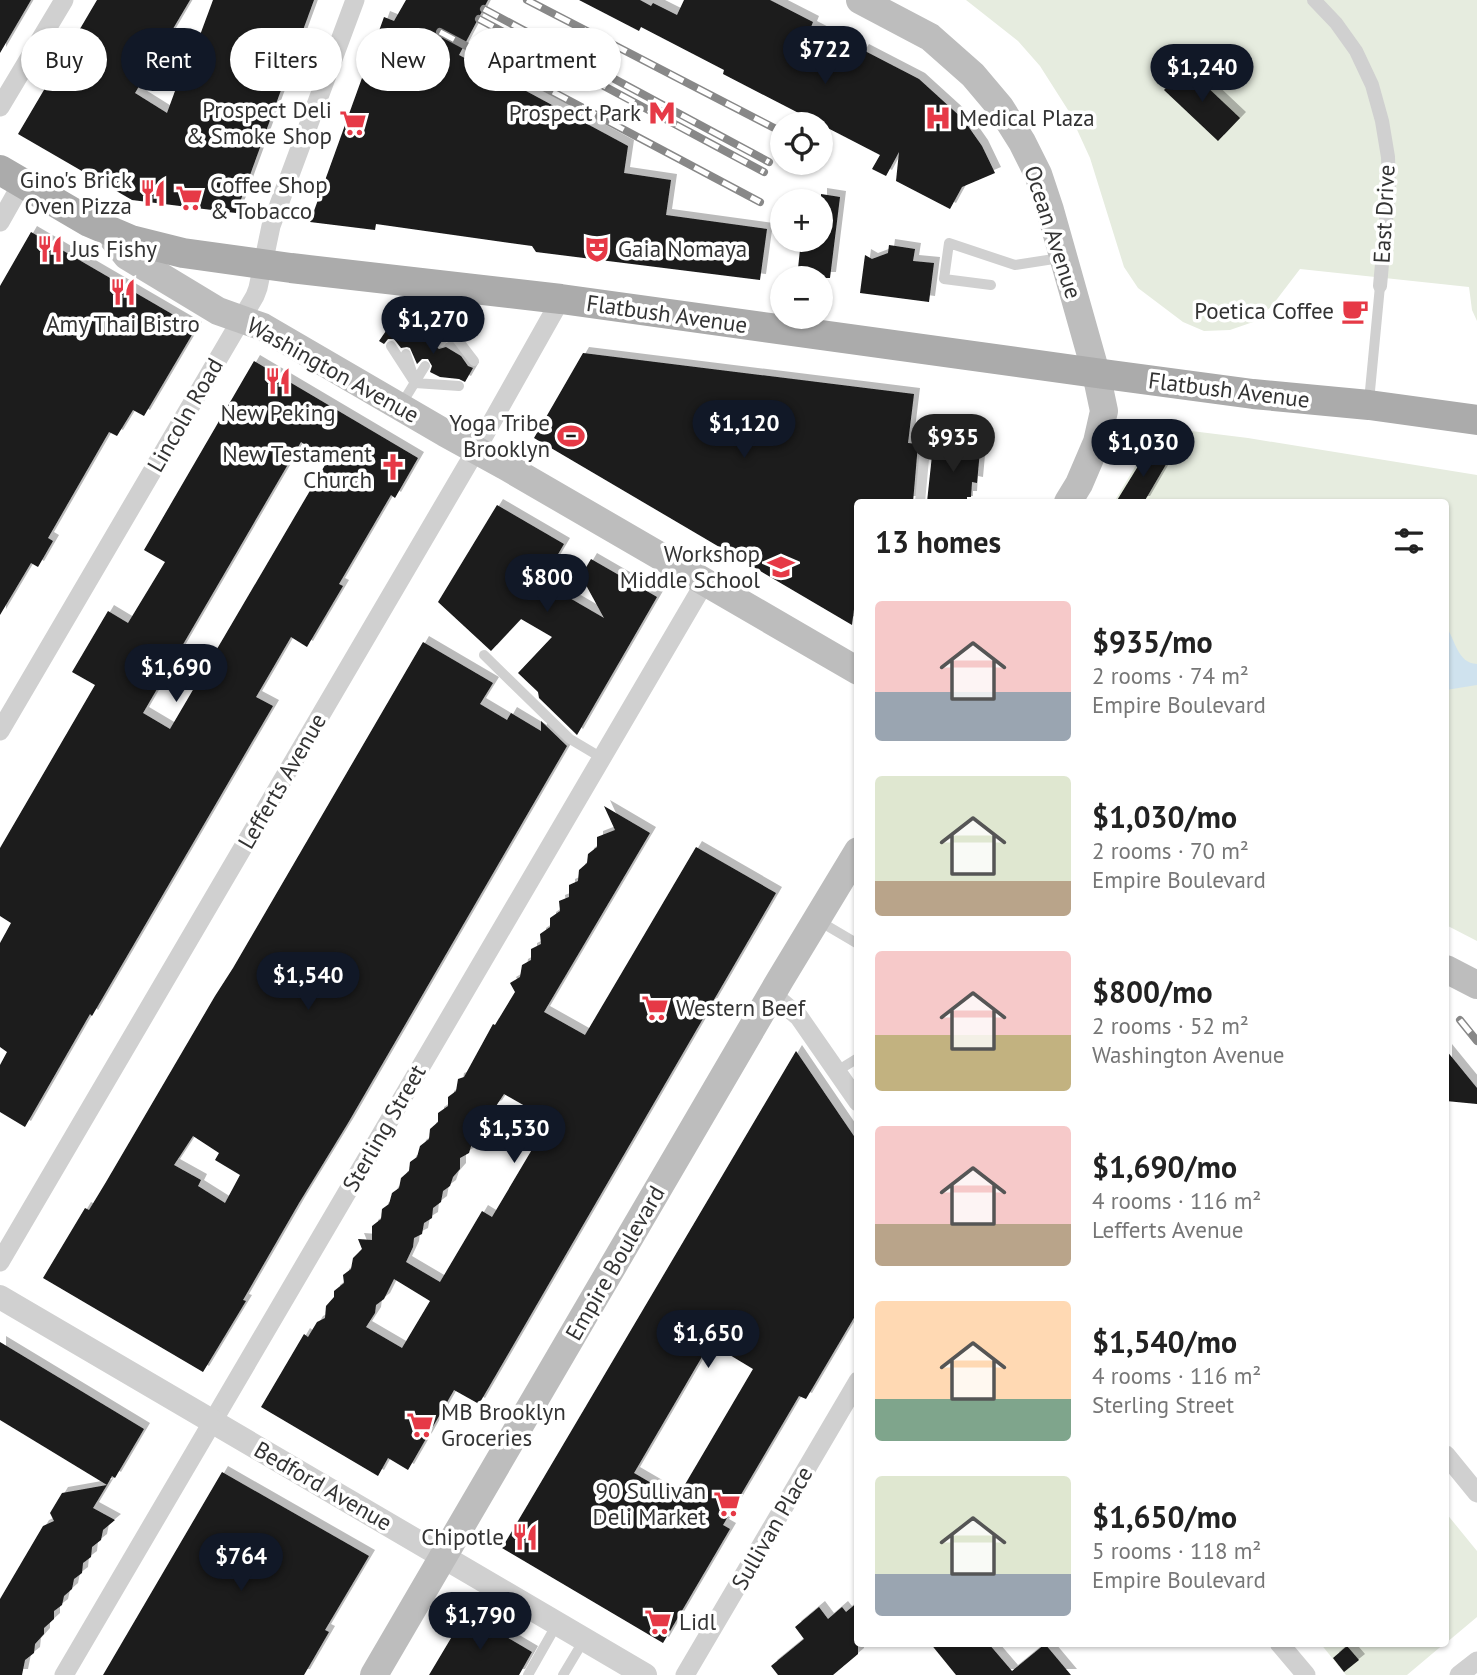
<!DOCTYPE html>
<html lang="en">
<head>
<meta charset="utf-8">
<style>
  :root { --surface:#fff; --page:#f2f2f2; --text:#222; --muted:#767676; --accent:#111827 }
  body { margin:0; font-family:"PT Sans",sans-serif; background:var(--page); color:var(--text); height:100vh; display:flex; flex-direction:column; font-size:26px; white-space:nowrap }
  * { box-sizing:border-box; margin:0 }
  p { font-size:23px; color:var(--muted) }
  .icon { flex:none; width:38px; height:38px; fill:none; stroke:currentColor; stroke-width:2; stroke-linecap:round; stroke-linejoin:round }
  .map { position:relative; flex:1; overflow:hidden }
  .panel { position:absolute; left:854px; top:499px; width:595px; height:1148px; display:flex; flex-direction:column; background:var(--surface); border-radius:7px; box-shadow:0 2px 5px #0004 }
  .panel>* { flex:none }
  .top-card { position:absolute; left:21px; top:28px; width:665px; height:63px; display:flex; gap:14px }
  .tools { position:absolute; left:770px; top:112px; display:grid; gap:14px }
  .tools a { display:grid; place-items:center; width:63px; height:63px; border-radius:50%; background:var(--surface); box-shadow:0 2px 5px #0004; font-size:35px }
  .price { position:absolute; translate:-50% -60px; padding:0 16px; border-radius:24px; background:var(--accent); color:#fff; font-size:23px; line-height:46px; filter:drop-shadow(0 2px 4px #0008) }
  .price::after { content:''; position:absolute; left:50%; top:42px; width:21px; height:16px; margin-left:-10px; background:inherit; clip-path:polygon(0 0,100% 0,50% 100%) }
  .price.current { background:#222; color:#fff }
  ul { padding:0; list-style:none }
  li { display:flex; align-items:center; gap:21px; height:175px; padding:0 21px }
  li span { display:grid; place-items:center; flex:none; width:196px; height:140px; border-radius:7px; color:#555 }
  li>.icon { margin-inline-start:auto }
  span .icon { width:84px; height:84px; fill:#fffc; stroke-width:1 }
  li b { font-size:30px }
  h2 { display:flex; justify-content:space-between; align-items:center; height:84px; padding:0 21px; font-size:30px }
  .chip { padding:0 24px; border-radius:32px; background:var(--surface); box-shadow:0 2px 5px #0004; font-size:24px; line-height:63px }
  .chip.current { background:var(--accent); color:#fff }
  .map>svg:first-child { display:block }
  .green { fill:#e6ecdf }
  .water { fill:#cfe2ee }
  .building { fill:#1a1a1a; fill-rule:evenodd; filter:url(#shadow) }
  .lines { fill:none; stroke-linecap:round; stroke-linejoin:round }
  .service { stroke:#d0d0d0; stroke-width:10 }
  .pedestrian { stroke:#d0d0d0; stroke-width:14 }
  .minor { stroke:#d0d0d0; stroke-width:19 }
  .tertiary { stroke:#d0d0d0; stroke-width:24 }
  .secondary { stroke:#bdbdbd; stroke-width:28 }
  .primary { stroke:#ababab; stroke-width:30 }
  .rail-casing { stroke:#888; stroke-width:8 }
  .rail { stroke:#fff; stroke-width:5; stroke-dasharray:16; stroke-linecap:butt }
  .labels { text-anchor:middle; stroke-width:7; stroke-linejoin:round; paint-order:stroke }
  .poi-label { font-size:23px; fill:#333; stroke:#fff; text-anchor:end }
  .street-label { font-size:23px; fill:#333; stroke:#fff }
</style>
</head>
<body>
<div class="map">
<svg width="1477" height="1675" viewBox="0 0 1477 1675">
  <defs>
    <filter id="shadow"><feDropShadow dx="6" dy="-6" stdDeviation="0" flood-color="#0004"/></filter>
  </defs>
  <rect width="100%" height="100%" fill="#fff"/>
  <path class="green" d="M 966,0 L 1477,0 L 1477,321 L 1472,310 L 1469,287 L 1300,269 L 1271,307 L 1253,322 L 1230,330 L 1204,331 L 1183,322 L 1138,288 L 1124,267 L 1090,158 L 1068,110 L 1040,66 L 1018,41 Z
    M 1159,427 L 1248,438 L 1477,475 L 1477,941 L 1446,925 L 1446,502 L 1114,502 Z
    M 1446,1513 L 1477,1551 L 1477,1617 L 1446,1643 Z
    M 1320,1643 L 1445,1643 L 1407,1675 L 1346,1675 Z"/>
  <path class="water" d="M 1446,627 C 1456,640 1457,663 1477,664 L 1477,685 L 1446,690 Z"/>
  <path class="building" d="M 0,0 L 31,0 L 0,53 Z
    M 97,0 L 190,0 L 135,93 L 167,113 L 179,80 L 183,81 L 213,0 L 314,0 L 236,213 L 132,200 L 18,134 Z
    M 406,0 L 488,0 L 459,55 L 628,146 L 624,173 L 671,180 L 666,215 L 767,229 L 760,280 L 536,252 L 532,246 L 376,224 L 375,230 L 310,222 L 384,17 L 394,21 Z
    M 579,0 L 640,0 L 651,6 L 653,3 L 677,15 L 684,0 L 770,0 L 813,22 L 811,27 L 861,53 L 863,50 L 919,79 L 963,119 L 982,146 L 995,173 L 962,187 L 950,209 L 896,181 L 899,152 L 886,176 L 872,169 L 880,155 L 723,74 L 724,70 L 641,27 L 639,31 Z
    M 1186,67 L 1240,118 L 1218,141 L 1164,90 Z
    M 821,194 L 840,197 L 830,278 L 797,278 L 801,240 L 821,240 Z
    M 31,232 L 196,328 L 144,416 L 133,410 L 117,436 L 109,432 L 48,538 L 53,541 L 38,567 L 31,563 L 0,615 L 0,286 Z
    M 889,245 L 915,249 L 913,261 L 934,263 L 929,302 L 860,293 L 865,255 L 872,259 L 888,253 Z
    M 388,328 L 394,329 L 395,334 L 398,337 L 420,336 L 434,342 L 435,346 L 439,349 L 446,347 L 461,356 L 468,366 L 473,368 L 465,382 L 459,379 L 440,377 L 430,372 L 432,366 L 428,359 L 422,359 L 417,364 L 410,348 L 407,347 L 401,348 L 394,339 L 388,339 L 384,344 L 379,341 Z
    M 583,353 L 914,394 L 908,443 L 918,444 L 913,502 L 858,502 L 858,577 L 852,625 L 534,438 Z
    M 254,361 L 418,458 L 395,498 L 391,495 L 339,584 L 343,586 L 307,647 L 291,637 L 256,697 L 273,706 L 92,1016 L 90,1014 L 25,1127 L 0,1112 L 0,1065 L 7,1052 L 0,1047 L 0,943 L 11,923 L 0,916 L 0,848 L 95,685 L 72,672 L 108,611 L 128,623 L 165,562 L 144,550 ZM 301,442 L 328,460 L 170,729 L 143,713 Z
    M 933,446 L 980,450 L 977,483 L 972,482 L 971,497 L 967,497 L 967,502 L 927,502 Z
    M 1148,450 L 1168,461 L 1144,502 L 1116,502 Z
    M 497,505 L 564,544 L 554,561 L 518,568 L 604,618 L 581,576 L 591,559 L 657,597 L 577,735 L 539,698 L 538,692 L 518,673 L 552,637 L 521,619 L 491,651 L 438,602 Z
    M 423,642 L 493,683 L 480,704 L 507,720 L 511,713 L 541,731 L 541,721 L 567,746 L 348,1123 L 299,1203 L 243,1300 L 246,1301 L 203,1372 L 43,1278 L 85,1208 L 89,1210 L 106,1182 L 215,996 L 233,968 ZM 193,1136 L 219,1153 L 215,1160 L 240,1175 L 225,1203 L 198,1186 L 201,1180 L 174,1165 Z
    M 604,806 L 650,833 L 544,1012 L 585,1035 L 696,847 L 776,893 L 479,1404 L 454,1390 L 408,1470 L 388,1458 L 378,1476 L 261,1407 L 304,1334 L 308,1337 L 317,1322 L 325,1318 L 326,1306 L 334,1297 L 334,1291 L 344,1283 L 343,1275 L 351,1269 L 353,1258 L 362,1249 L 358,1239 L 372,1240 L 372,1226 L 381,1219 L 382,1209 L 389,1204 L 392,1193 L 399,1188 L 401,1178 L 409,1171 L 410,1162 L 417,1157 L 420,1146 L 429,1139 L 430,1129 L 438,1122 L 438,1113 L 448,1106 L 448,1097 L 456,1091 L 458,1079 L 464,1077 L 493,1024 L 495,1025 L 515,992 L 510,983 L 520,977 L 522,965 L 531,960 L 531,949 L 541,944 L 540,934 L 550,927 L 550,918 L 560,911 L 559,901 L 569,897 L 569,885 L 578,881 L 579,870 L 587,863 L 588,854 L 597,847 L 597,837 L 615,830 ZM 504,1094 L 539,1114 L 530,1130 L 540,1136 L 492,1217 L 482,1211 L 440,1282 L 406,1262 L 413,1247 L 414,1238 L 422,1234 L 424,1223 L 432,1218 L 433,1208 L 441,1202 L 443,1191 L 450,1186 L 453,1177 L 460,1169 L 460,1158 L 469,1153 L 472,1143 L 479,1136 L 480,1126 L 487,1122 L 492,1108 L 496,1106 ZM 394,1279 L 430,1301 L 402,1348 L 366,1327 L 375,1313 L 376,1305 L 384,1299 Z
    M 1446,1050 L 1477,1088 L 1477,1104 L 1446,1101 Z
    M 796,1051 L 858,1142 L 858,1311 L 806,1399 L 799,1396 L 723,1525 L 730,1529 L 663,1643 L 502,1548 ZM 710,1343 L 753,1369 L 677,1498 L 634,1473 Z
    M 0,1342 L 144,1429 L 115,1478 L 112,1476 L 107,1485 L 0,1420 Z
    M 222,1472 L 369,1556 L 325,1630 L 329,1632 L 304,1675 L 103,1675 Z
    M 107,1485 L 93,1508 L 115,1520 L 103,1530 L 101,1540 L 92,1547 L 91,1557 L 83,1563 L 82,1573 L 74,1579 L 72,1589 L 64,1596 L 62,1605 L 54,1611 L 54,1619 L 44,1628 L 44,1634 L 35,1644 L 34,1653 L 25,1660 L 22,1675 L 0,1675 L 0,1599 L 43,1526 L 54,1521 L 50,1513 L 62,1493 Z
    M 858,1602 L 858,1654 L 833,1675 L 778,1675 L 771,1666 L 804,1639 L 795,1627 L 819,1607 L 828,1619 L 842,1607 L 846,1612 Z
    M 466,1613 L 532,1652 L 519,1675 L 429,1675 Z
    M 930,1643 L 988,1643 L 1012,1671 L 1045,1644 L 1071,1675 L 956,1675 Z
    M 1347,1646 L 1359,1660 L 1344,1672 L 1333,1658 Z"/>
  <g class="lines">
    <path class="service" d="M 991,285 L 944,279 L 949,243 L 1015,265 L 1060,258
      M 448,327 L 474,361
      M 401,330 L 448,327
      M 441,342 L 463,291
      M 391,346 L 415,383
      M 406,354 L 412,372
      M 415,383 L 459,386
      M 1369,401 L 1380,286
      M 401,405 L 425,366
      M 920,502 L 927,427
      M 484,655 L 570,739 L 602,758
      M 819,921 L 858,944
      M 837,1071 L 858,1058
      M 528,1675 L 557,1624
      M 563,1675 L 584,1640"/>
    <path class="pedestrian" d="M 1314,0 L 1336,23 L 1356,51 L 1372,85 L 1382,121 L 1388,157 L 1389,187 L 1380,286"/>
    <path class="minor" d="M 0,107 L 64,0
      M 0,222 L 22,183
      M 0,731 L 255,296 L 258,288 L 271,226 L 355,0
      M 772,994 L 799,1017 L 858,1102
      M 0,1262 L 476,450 L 561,299
      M 1446,1455 L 1477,1493
      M 1279,1643 L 1306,1675
      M 64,1675 L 705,582
      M 685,1675 L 858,1381
      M 1459,1675 L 1477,1661"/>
    <path class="tertiary" d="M 0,1297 L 645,1675"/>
    <path class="secondary" d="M 860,0 L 930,37 L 973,75 L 1000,107 L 1022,142 L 1038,174 L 1050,210 L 1096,373 L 1104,411 L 1097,442 L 1079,484 L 1068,502
      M 107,231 L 127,256 L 218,311 L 263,327 L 445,433 L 505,466 L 858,671
      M 1446,969 L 1477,985
      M 374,1675 L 780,980 L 858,851"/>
    <path class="primary" d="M 0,170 L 89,222 L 131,240 L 183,253 L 291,268 L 561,299 L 1096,373 L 1253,394 L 1369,405 L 1477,420"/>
    <defs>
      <path id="rail" d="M 527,0 L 782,132
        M 484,9 L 769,162
        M 479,19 L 764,172
        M 440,32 L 760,202
        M 1460,1020 L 1477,1041"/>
    </defs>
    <use href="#rail" class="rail-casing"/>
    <use href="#rail" class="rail"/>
  </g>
  <defs>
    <symbol id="metro-bare" viewBox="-9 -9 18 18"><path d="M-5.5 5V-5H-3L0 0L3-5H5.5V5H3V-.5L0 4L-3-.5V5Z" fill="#e63946" stroke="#fff" stroke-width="2.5" paint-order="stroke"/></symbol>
    <symbol id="hospital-bare" viewBox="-9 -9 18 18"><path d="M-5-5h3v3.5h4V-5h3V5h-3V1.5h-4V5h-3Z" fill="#e63946" stroke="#fff" stroke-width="2.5" paint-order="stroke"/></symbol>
    <symbol id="supermarket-bare" viewBox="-9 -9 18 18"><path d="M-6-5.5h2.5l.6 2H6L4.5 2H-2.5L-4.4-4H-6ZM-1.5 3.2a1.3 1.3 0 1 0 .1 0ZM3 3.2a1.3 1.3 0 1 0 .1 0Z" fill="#e63946" stroke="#fff" stroke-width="2.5" paint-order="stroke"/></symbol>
    <symbol id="restaurant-bare" viewBox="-9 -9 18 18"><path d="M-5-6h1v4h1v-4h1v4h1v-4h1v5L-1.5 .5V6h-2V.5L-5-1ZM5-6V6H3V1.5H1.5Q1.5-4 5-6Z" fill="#e63946" stroke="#fff" stroke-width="2.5" paint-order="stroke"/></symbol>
    <symbol id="theatre-bare" viewBox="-9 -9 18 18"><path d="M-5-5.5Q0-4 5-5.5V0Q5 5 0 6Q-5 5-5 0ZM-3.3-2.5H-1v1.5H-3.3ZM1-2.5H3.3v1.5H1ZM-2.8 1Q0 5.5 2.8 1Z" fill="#e63946" stroke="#fff" stroke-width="2.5" paint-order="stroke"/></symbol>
    <symbol id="cafe-bare" viewBox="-9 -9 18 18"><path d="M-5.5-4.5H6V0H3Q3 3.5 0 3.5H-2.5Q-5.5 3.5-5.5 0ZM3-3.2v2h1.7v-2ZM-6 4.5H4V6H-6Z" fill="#e63946" stroke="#fff" stroke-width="2.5" paint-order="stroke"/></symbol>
    <symbol id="stadium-bare" viewBox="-9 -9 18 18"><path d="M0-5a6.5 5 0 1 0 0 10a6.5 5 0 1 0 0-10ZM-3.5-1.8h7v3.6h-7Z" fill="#e63946" stroke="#fff" stroke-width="2.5" paint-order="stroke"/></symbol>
    <symbol id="church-bare" viewBox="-9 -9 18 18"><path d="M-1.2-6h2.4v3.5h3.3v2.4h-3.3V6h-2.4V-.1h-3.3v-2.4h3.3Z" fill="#e63946" stroke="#fff" stroke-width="2.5" paint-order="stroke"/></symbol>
    <symbol id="school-bare" viewBox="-9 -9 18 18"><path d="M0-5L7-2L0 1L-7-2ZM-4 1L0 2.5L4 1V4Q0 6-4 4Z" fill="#e63946" stroke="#fff" stroke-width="2.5" paint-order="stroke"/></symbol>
  </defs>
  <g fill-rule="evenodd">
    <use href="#metro-bare" x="643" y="94" width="38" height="38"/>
    <use href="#hospital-bare" x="919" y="99" width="38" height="38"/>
    <use href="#supermarket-bare" x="334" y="104" width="38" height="38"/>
    <use href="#restaurant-bare" x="134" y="174" width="38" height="38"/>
    <use href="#supermarket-bare" x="170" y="179" width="38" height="38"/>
    <use href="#restaurant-bare" x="31" y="230" width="38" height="38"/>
    <use href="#theatre-bare" x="578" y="230" width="38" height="38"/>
    <use href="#restaurant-bare" x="104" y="273" width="38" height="38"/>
    <use href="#cafe-bare" x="1336" y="292" width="38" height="38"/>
    <use href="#restaurant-bare" x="259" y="362" width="38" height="38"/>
    <use href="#stadium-bare" x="552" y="417" width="38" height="38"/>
    <use href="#church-bare" x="374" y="448" width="38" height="38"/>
    <use href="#school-bare" x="762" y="548" width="38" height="38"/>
    <use href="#supermarket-bare" x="636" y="989" width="38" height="38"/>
    <use href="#supermarket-bare" x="401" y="1406" width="38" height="38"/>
    <use href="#supermarket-bare" x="708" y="1485" width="38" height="38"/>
    <use href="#restaurant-bare" x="506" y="1518" width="38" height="38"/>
    <use href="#supermarket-bare" x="639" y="1603" width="38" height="38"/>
  </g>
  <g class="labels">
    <g class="poi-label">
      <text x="332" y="118">Prospect Deli<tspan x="332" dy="26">&amp; Smoke Shop</tspan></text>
      <text x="641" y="121">Prospect Park</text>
      <text x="959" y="126" text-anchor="start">Medical Plaza</text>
      <text x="132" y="188">Gino's Brick<tspan x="132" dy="26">Oven Pizza</tspan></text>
      <text x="210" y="193" text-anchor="start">Coffee Shop<tspan x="210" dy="26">&amp; Tobacco</tspan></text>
      <text x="71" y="257" text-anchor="start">Jus Fishy</text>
      <text x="618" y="257" text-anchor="start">Gaia Nomaya</text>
      <text x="1334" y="319">Poetica Coffee</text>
      <text x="123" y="332" text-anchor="middle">Amy Thai Bistro</text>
      <text x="278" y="421" text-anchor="middle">New Peking</text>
      <text x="550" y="431">Yoga Tribe<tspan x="550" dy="26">Brooklyn</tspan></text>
      <text x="372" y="462">New Testament<tspan x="372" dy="26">Church</tspan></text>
      <text x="760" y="562">Workshop<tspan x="760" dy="26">Middle School</tspan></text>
      <text x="676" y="1016" text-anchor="start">Western Beef</text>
      <text x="441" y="1420" text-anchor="start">MB Brooklyn<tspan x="441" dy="26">Groceries</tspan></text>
      <text x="706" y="1499">90 Sullivan<tspan x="706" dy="26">Deli Market</tspan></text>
      <text x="504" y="1545">Chipotle</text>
      <text x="679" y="1630" text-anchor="start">Lidl</text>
    </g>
    <g class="street-label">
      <text transform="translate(1384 214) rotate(-87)" y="8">East Drive</text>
      <text transform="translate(1053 232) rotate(72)" y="8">Ocean Avenue</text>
      <text transform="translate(667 314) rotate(8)" y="8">Flatbush Avenue</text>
      <text transform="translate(333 370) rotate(29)" y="8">Washington Avenue</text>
      <text transform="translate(1229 390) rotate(7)" y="8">Flatbush Avenue</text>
      <text transform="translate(185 415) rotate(-60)" y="8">Lincoln Road</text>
      <text transform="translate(282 781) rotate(-60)" y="8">Lefferts Avenue</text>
      <text transform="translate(384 1128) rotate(-60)" y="8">Sterling Street</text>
      <text transform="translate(615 1263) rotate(-60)" y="8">Empire Boulevard</text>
      <text transform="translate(323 1486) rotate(30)" y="8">Bedford Avenue</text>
      <text transform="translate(772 1528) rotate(-60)" y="8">Sullivan Place</text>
    </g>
  </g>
</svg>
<div class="tools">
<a><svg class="icon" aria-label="locate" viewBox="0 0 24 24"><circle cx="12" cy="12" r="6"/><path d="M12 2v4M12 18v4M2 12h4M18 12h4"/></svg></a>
<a>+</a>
<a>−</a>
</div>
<b class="price" style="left:825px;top:86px">$722</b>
<b class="price" style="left:1202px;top:104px">$1,240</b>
<b class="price" style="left:433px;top:356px">$1,270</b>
<b class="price" style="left:744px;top:460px">$1,120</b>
<b class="price current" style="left:953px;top:474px">$935</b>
<b class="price" style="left:1143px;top:479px">$1,030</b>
<b class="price" style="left:547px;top:614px">$800</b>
<b class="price" style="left:176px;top:704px">$1,690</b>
<b class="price" style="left:308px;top:1012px">$1,540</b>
<b class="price" style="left:514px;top:1165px">$1,530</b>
<b class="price" style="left:708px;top:1370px">$1,650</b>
<b class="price" style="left:241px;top:1593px">$764</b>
<b class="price" style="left:480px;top:1652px">$1,790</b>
<div class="top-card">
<a class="chip">Buy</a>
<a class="chip current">Rent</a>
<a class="chip">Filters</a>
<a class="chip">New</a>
<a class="chip">Apartment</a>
</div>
<section class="panel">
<h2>13 homes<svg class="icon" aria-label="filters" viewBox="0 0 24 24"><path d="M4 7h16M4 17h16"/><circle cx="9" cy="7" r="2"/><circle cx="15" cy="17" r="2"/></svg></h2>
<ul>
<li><span style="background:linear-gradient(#f6c9c9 65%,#9aa5b1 0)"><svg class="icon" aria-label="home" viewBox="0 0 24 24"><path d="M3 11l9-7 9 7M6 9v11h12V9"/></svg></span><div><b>$935/mo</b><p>2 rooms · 74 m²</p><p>Empire Boulevard</p></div></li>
<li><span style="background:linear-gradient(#dfe7d0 75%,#b9a48a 0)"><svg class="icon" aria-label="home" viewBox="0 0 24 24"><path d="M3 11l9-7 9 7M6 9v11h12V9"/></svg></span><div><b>$1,030/mo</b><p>2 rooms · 70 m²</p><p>Empire Boulevard</p></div></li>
<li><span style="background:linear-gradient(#f6c9c9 60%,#c2b280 0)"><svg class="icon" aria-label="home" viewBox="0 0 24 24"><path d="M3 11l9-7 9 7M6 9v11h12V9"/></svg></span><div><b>$800/mo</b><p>2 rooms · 52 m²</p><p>Washington Avenue</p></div></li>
<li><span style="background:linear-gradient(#f6c9c9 70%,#b9a48a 0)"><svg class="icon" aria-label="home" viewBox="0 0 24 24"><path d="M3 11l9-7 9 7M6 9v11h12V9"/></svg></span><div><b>$1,690/mo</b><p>4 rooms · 116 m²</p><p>Lefferts Avenue</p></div></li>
<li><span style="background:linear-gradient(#ffd9b3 70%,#7fa58c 0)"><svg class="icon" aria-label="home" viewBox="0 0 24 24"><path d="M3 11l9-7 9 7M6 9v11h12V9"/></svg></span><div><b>$1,540/mo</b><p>4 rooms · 116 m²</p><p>Sterling Street</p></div></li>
<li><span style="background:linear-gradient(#dfe7d0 70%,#9aa5b1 0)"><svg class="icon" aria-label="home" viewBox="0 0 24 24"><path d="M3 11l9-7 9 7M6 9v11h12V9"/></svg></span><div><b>$1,650/mo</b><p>5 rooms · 118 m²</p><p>Empire Boulevard</p></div></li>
</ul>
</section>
</div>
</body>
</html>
